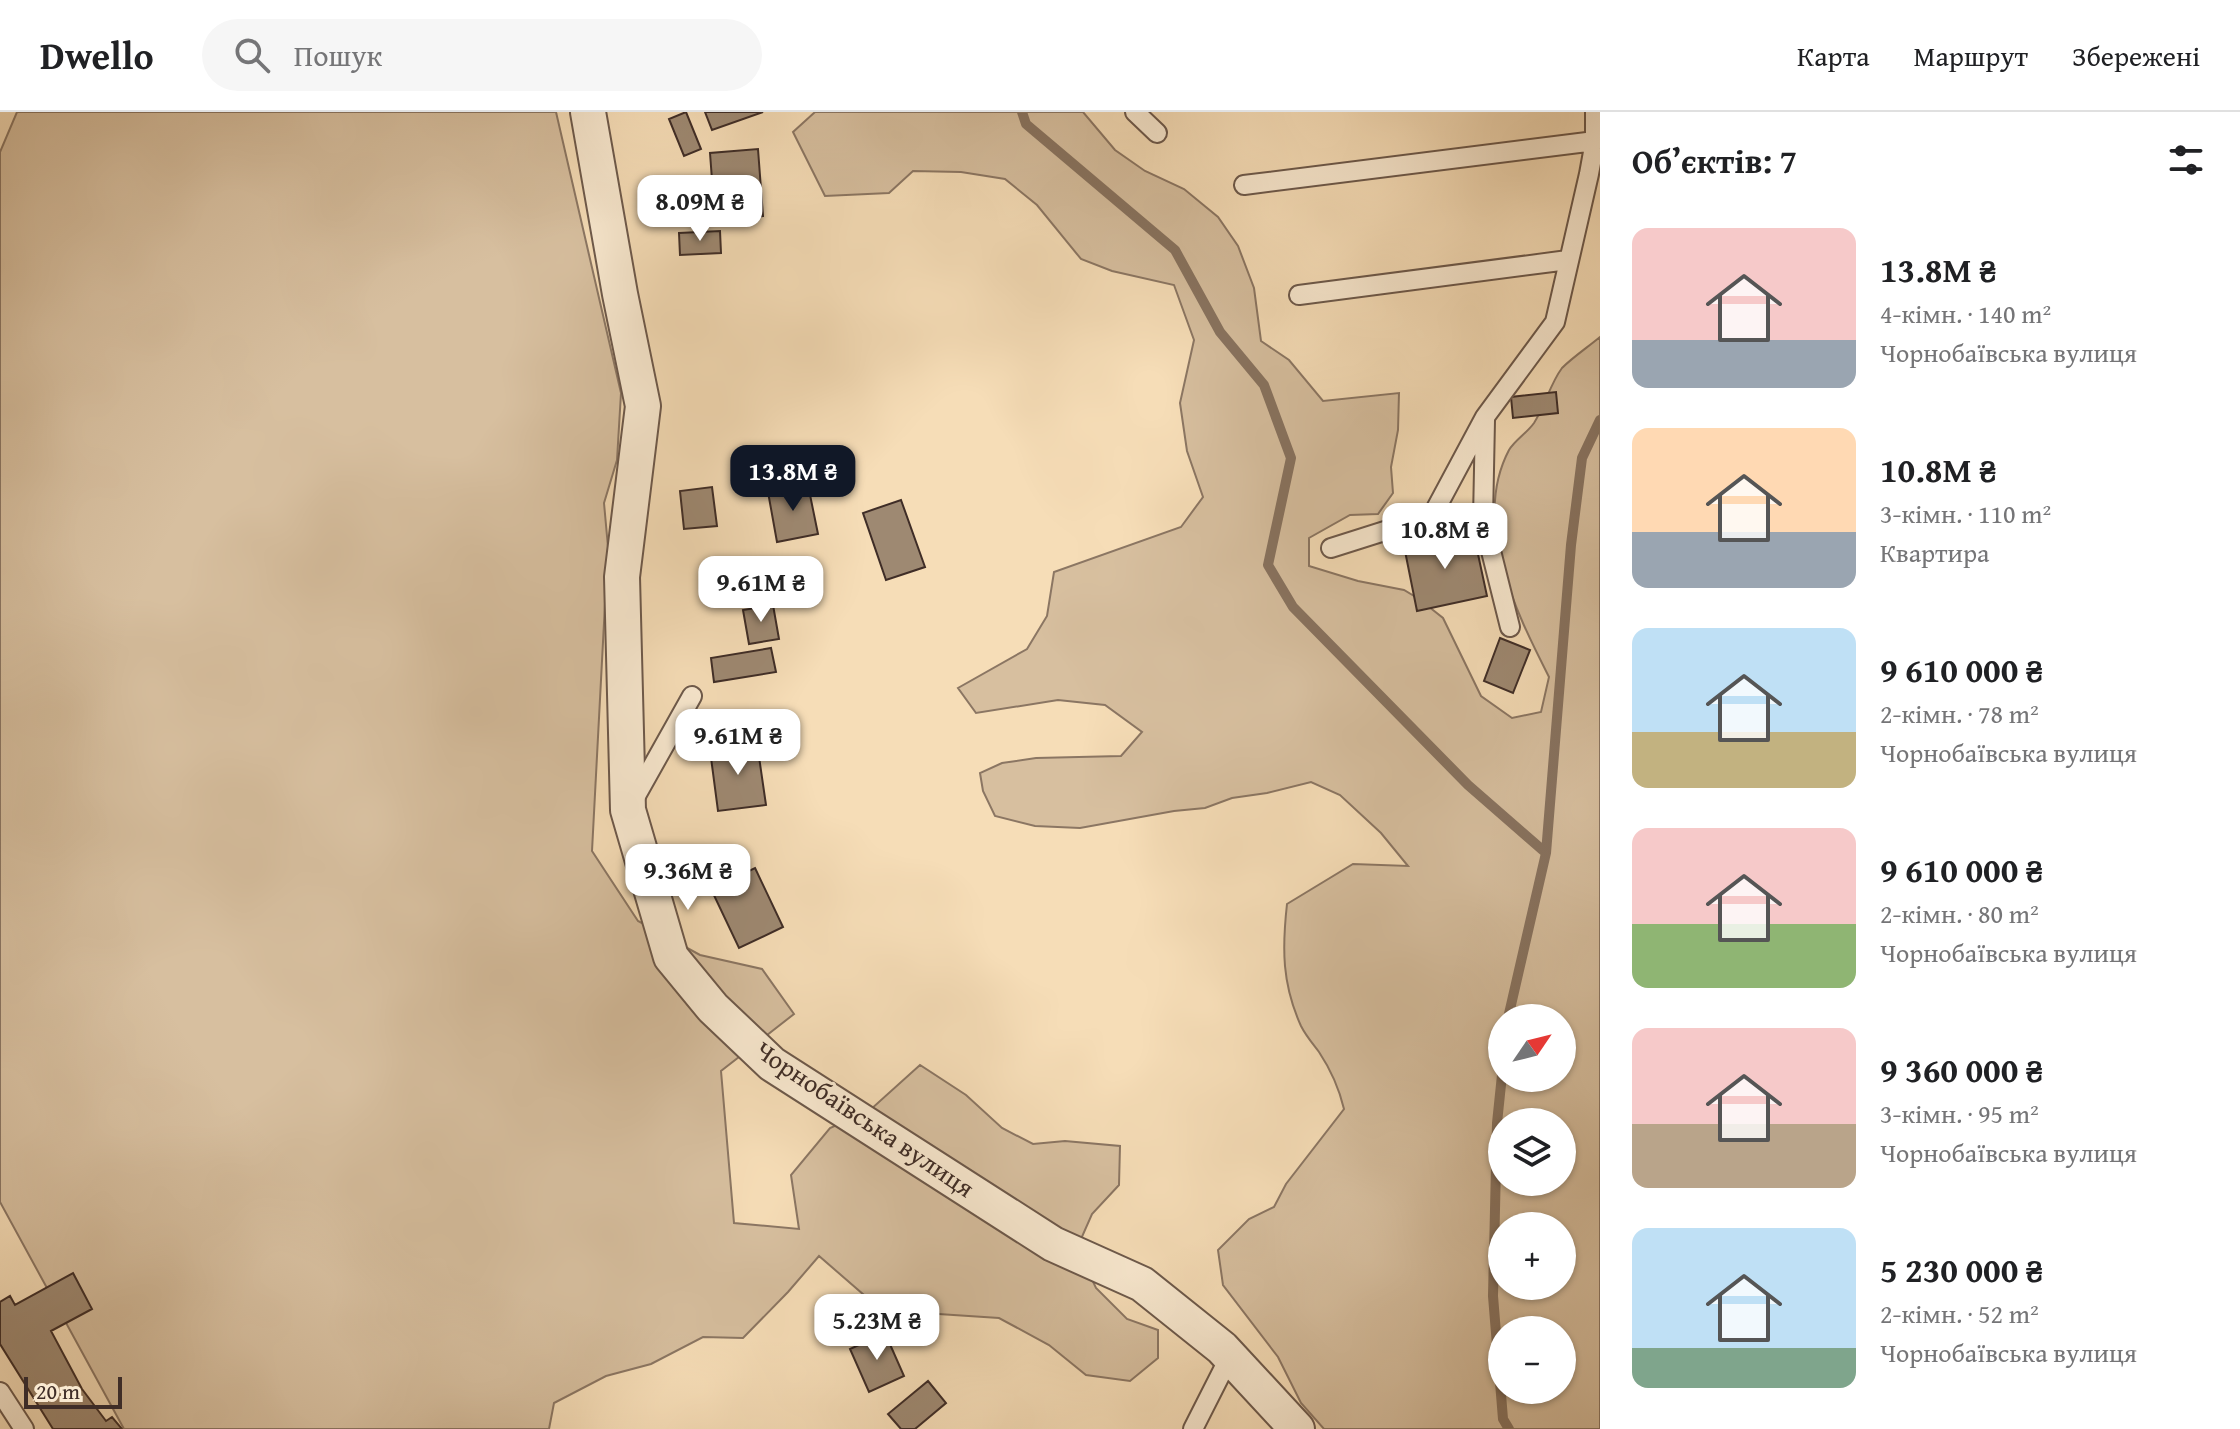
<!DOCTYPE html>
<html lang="uk">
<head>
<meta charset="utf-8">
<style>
  :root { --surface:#fff; --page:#f6f6f6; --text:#202124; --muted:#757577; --line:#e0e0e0; --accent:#111827 }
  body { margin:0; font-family:"Gentium Book Plus",serif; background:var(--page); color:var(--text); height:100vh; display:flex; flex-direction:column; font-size:30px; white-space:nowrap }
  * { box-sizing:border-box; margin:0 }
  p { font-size:26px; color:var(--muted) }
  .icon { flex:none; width:44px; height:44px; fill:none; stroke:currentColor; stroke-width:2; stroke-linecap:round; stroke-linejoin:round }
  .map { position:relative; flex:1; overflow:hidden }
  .drawer { display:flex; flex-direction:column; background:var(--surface); width:640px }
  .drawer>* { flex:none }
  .needle { width:52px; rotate:55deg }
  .fabs { position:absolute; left:1488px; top:892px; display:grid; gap:16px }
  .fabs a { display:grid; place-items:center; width:88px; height:88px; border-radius:50%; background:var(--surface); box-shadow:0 2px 6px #0004; font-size:40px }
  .scale { position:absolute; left:24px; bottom:20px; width:98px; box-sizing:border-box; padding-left:8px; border:4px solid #3f2d27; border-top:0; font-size:22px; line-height:28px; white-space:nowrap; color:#3f2d27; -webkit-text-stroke:6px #f9e9d0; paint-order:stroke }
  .price { position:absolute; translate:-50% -68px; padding:0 18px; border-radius:16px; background:#fff; color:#222; font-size:26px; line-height:52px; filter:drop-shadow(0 2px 4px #0008) }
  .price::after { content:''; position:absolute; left:50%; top:48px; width:24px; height:18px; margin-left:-12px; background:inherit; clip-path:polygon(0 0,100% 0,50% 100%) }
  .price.active { background:var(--accent); color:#fff }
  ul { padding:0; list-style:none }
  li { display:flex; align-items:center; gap:24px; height:200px; padding:0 32px }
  li span { display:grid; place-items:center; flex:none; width:224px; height:160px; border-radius:16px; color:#555 }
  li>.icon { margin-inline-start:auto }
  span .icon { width:96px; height:96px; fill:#fffc; stroke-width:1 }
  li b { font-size:34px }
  h2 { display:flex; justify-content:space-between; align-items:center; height:96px; padding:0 32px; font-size:34px }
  header { display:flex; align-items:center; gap:48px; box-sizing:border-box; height:112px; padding:0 40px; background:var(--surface); border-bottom:2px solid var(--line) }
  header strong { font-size:38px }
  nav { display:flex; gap:44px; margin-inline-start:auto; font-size:28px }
  .search { width:560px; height:72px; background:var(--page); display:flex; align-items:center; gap:20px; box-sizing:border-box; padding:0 28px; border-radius:44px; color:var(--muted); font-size:30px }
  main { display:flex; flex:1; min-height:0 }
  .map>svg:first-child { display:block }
  .green { fill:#d7bf9f; stroke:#8b7663; stroke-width:2; fill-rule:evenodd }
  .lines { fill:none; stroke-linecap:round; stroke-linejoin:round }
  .stream { stroke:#887360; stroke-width:10 }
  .building { fill:#9e8972; stroke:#3f2d27; stroke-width:2 }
  .lane-casing { stroke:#6d594b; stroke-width:22 }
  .street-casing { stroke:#6d594b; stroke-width:38 }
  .lane { stroke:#f9e9d0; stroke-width:18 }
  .street { stroke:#f9e9d0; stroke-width:34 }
  .labels { text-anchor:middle; stroke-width:6; stroke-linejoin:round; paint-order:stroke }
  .street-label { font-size:26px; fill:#3f2d27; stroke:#f9e9d0 }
</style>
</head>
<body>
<header>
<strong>Dwello</strong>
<div class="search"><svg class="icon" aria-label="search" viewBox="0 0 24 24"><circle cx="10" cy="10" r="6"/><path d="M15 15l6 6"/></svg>Пошук</div>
<nav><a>Карта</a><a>Маршрут</a><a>Збережені</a></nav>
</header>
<main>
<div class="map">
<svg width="1600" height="1317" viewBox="0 0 1600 1317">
  <rect width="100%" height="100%" fill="#f6ddb7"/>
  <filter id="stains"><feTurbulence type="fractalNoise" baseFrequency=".0025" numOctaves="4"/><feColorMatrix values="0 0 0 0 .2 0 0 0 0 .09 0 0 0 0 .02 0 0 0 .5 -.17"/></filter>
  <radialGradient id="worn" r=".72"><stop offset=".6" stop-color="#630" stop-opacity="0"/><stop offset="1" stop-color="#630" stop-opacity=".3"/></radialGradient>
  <path class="green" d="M 17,0 L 556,0 L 621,281 L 617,348 L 604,391 L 608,435 L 592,739 L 638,809 L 700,843 L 762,857 L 794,902 L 721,959 L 734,1111 L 799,1117 L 791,1063 L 830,1016 L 869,999 L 920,953 L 966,983 L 1002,1016 L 1033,1032 L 1065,1029 L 1120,1034 L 1119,1073 L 1092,1102 L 1077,1136 L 1096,1176 L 1127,1207 L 1158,1218 L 1158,1246 L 1130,1269 L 1086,1263 L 1049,1233 L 999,1206 L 908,1200 L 871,1189 L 819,1144 L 788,1180 L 743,1226 L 703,1225 L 651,1252 L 606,1264 L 554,1291 L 549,1317 L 124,1317 L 0,1090 L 0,40 Z
    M 815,0 L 1083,0 L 1115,38 L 1145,59 L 1184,77 L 1218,105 L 1238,134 L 1254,176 L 1261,229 L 1289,248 L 1323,289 L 1399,281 L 1398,318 L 1391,355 L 1393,381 L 1378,402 L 1350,403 L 1309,426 L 1309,454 L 1358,469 L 1404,478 L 1419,487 L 1443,506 L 1481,584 L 1512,606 L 1541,600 L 1549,565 C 1516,500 1471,410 1509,338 C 1515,328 1527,321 1534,311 C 1545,294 1550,272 1562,256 C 1573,245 1588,235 1600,225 L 1600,1317 L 1324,1317 L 1301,1291 L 1278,1245 L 1223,1173 L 1218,1138 L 1249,1107 L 1274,1095 L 1286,1072 L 1344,997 C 1339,976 1331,958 1319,940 C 1313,932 1306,924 1301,914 C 1282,872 1282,837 1287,792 L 1353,752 L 1408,754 L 1381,721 L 1340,683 L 1311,670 L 1267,681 L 1232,686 L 1205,696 L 1174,699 L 1080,716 L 1035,714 L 995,704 L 983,679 L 980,661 L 1002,651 L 1036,646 L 1121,644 L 1142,620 L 1105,593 L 1058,588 L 976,601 L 958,576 L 1027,537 L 1047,504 L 1054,460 L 1181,415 L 1203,385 L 1187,339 L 1180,291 L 1194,228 L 1174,173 L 1112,159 L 1081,147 L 1037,93 L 1005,67 L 961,60 L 913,59 L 889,81 L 825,84 L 793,20 ZM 1502,906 L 1562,906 L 1562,966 L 1502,966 ZM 1502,1010 L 1562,1010 L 1562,1070 L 1502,1070 ZM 1502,1114 L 1562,1114 L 1562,1174 L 1502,1174 ZM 1502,1218 L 1562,1218 L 1562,1278 L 1502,1278 Z"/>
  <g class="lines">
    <path class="stream" d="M 1022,0 L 1026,12 L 1175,138 L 1220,220 L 1264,273 L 1291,346 L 1268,453 L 1293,495 L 1468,673 L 1546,741
      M 1508,906 L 1546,741 L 1571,433 L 1582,346 L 1600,308
      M 1502,963 L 1497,1011 L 1493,1184 L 1503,1307 L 1509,1317"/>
  </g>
  <path class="building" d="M 686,0 L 701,37 L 684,44 L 669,7 Z
    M 705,0 L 763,0 L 712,18 Z
    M 758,37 L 763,104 L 715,108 L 710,41 Z
    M 720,119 L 721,141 L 680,143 L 679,121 Z
    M 1556,280 L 1558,301 L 1513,306 L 1511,285 Z
    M 808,373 L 818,422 L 777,430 L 768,380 Z
    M 712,375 L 717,414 L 684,417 L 680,379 Z
    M 901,388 L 925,455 L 886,468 L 863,401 Z
    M 1473,419 L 1487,484 L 1417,499 L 1404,434 Z
    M 812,457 L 814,489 L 769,492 L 766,460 Z
    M 773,493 L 779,527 L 749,532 L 743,498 Z
    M 1500,526 L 1530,538 L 1513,581 L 1484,569 Z
    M 771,536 L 776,560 L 714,570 L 711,546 Z
    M 757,631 L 766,693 L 718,699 L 710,638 Z
    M 755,756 L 783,815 L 739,836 L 711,777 Z
    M 73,1161 L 92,1197 L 51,1219 L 82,1277 L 106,1309 L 112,1305 L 122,1317 L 53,1317 L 0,1232 L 0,1190 L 10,1184 L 15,1193 Z
    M 885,1221 L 904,1264 L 869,1280 L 850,1237 Z
    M 928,1269 L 946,1291 L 915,1317 L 901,1317 L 888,1302 Z"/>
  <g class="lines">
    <defs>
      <path id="lane" d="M 1135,0 L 1157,21
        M 1244,73 L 1595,29
        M 1299,183 L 1568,148
        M 1485,308 L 1483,407 L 1510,515
        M 1331,436 L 1432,404 L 1485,305 L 1555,210 L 1589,62 L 1595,29 L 1595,0
        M 633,689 L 692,584
        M 0,1280 L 24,1317
        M 1193,1317 L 1230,1244"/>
      <path id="street" d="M 588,0 L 620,182 L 643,294 L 622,465 L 628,698 L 671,845 L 713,896 L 772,952 L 1053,1132 L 1142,1172 L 1222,1236 L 1297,1317"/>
    </defs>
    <use href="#lane" class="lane-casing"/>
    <use href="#street" class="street-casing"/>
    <use href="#lane" class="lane"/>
    <use href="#street" class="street"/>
  </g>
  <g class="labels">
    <g class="street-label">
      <text transform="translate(865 1007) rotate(34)" y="9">Чорнобаївська вулиця</text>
    </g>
  </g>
  <rect width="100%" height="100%" filter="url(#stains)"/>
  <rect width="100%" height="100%" fill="url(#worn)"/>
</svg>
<div class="fabs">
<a><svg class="needle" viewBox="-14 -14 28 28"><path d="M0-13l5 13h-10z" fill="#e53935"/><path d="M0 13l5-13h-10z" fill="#757577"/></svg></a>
<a><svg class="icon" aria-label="layers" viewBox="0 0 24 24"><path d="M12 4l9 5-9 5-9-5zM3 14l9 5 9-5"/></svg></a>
<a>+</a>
<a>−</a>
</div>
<div class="scale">20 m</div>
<b class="price" style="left:700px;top:131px">8.09M ₴</b>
<b class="price active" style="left:793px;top:401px">13.8M ₴</b>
<b class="price" style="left:1445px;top:459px">10.8M ₴</b>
<b class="price" style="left:761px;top:512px">9.61M ₴</b>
<b class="price" style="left:738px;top:665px">9.61M ₴</b>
<b class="price" style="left:688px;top:800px">9.36M ₴</b>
<b class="price" style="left:877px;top:1250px">5.23M ₴</b>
</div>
<section class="drawer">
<h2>Об’єктів: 7<svg class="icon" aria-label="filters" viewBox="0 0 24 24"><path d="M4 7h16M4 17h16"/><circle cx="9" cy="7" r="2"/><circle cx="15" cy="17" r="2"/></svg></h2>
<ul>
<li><span style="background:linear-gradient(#f6c9c9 70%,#9aa5b1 0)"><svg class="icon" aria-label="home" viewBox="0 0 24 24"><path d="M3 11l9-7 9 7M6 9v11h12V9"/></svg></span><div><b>13.8M ₴</b><p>4-кімн. · 140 m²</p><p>Чорнобаївська вулиця</p></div></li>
<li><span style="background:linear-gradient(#ffd9b3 65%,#9aa5b1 0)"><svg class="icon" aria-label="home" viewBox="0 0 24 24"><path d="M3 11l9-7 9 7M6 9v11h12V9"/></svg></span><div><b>10.8M ₴</b><p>3-кімн. · 110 m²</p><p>Квартира</p></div></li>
<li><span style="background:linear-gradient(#bfe0f5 65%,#c2b280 0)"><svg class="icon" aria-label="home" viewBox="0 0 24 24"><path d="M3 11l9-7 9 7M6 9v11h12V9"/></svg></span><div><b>9 610 000 ₴</b><p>2-кімн. · 78 m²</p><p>Чорнобаївська вулиця</p></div></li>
<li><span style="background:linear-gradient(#f6c9c9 60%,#8fb573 0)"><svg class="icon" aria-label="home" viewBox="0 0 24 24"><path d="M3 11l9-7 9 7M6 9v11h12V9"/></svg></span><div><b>9 610 000 ₴</b><p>2-кімн. · 80 m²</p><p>Чорнобаївська вулиця</p></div></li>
<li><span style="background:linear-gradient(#f6c9c9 60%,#b9a48a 0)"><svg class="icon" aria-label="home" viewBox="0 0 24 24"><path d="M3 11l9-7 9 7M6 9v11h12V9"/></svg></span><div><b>9 360 000 ₴</b><p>3-кімн. · 95 m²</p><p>Чорнобаївська вулиця</p></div></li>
<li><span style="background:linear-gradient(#bfe0f5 75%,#7fa58c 0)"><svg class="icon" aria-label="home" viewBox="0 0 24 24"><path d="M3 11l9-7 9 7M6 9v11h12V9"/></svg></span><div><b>5 230 000 ₴</b><p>2-кімн. · 52 m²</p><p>Чорнобаївська вулиця</p></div></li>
</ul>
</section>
</main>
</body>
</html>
